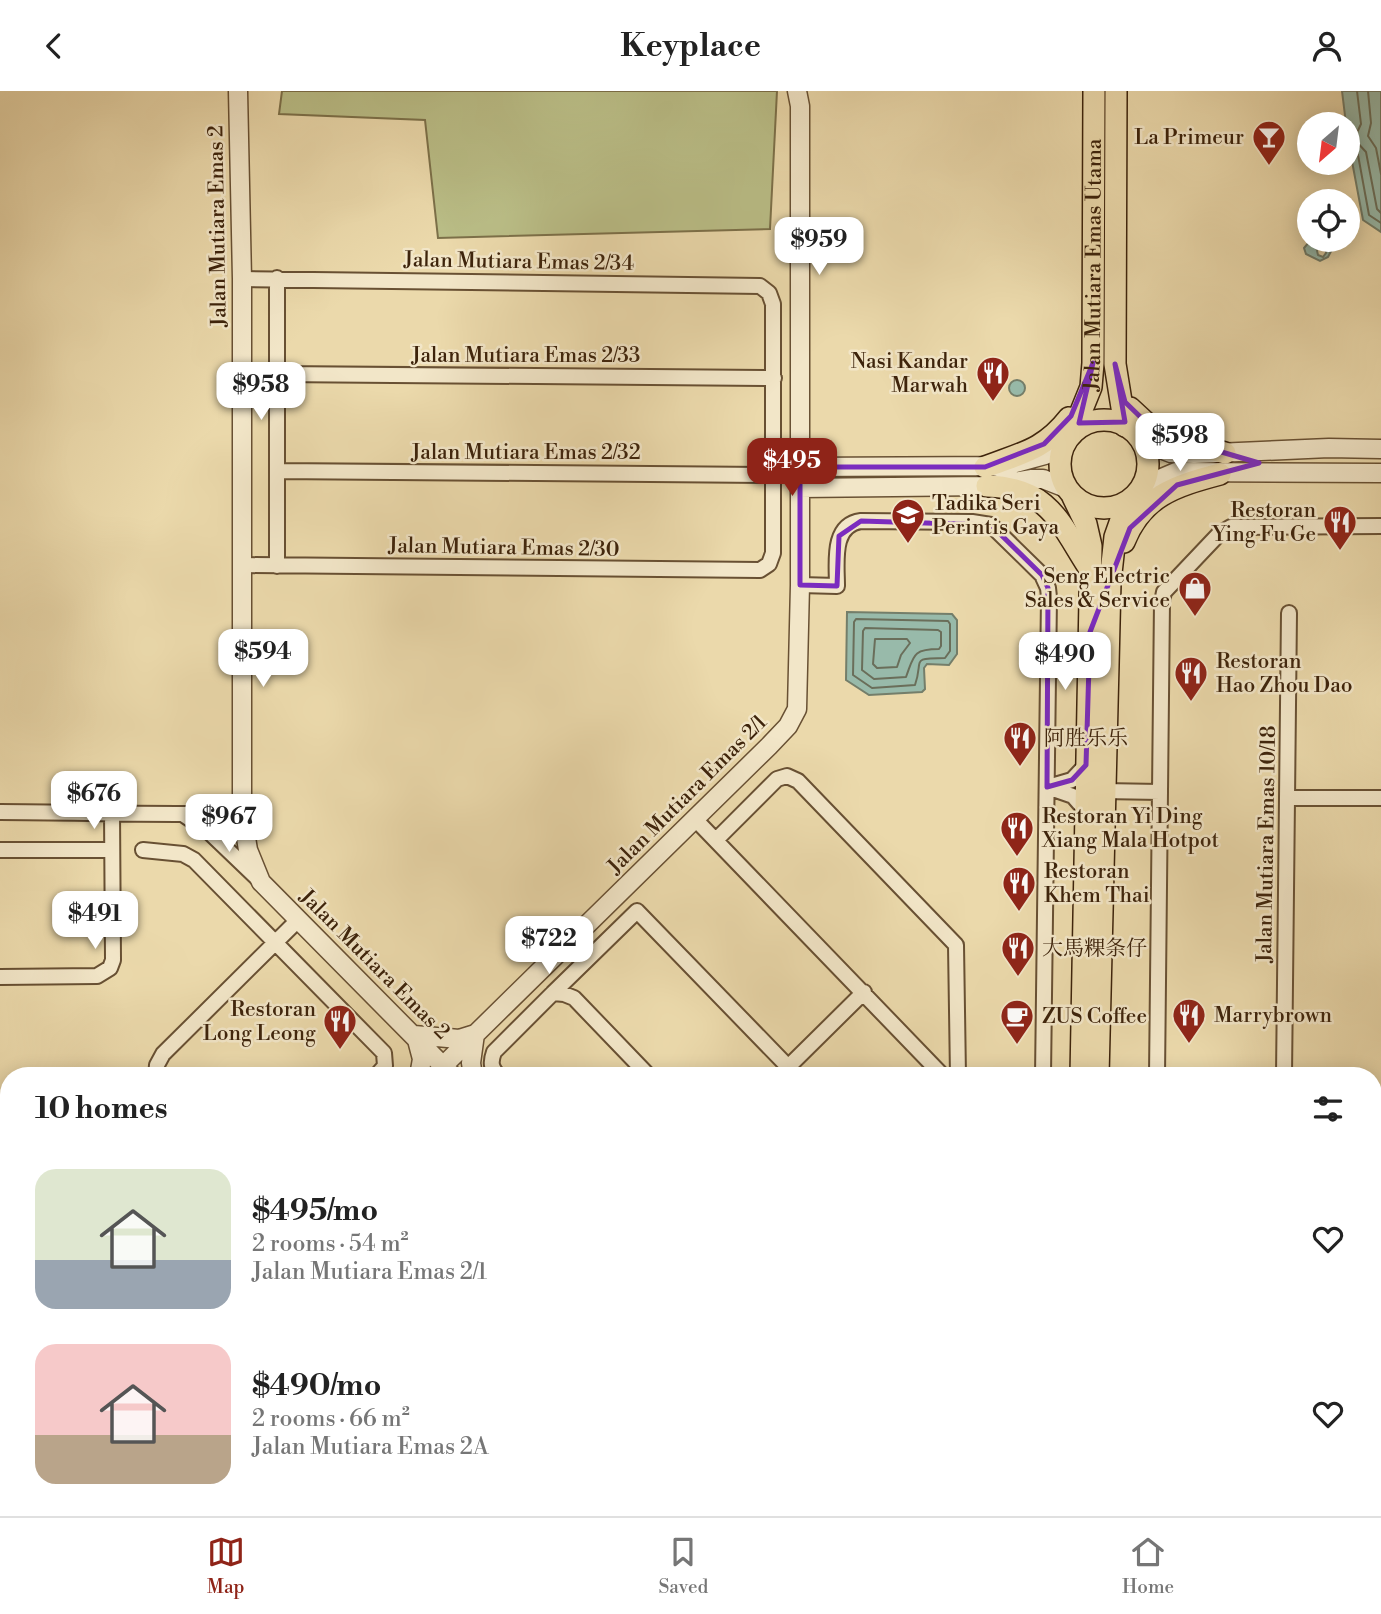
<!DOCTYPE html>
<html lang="en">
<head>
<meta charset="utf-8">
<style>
  :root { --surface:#fff; --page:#f2f2f2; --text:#222; --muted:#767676; --line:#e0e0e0; --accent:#8f2418 }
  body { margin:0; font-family:"Libre Bodoni","Noto Serif SC",serif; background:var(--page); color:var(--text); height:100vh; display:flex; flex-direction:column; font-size:26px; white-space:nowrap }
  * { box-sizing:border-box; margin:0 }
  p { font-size:23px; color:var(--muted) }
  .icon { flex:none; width:38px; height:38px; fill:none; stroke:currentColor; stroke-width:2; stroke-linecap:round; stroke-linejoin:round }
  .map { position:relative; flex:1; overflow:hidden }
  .drawer { position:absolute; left:0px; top:976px; width:1382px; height:450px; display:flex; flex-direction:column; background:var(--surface); border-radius:28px 28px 0 0; box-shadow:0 4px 18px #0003 }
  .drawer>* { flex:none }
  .needle { width:46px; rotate:208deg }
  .buttons { position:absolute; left:1297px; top:21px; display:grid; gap:14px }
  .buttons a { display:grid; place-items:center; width:63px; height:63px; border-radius:50%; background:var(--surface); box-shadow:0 4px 18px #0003; font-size:35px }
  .price { position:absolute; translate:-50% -60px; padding:0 16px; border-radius:14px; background:#fff; color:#222; font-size:23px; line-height:46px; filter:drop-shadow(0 2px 4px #0008) }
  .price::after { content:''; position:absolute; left:50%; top:42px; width:21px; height:16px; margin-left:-10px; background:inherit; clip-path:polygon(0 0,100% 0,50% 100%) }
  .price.current { background:var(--accent); color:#fff }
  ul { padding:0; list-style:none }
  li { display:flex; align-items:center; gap:21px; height:175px; padding:0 35px }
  li span { display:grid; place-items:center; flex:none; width:196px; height:140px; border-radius:21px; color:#555 }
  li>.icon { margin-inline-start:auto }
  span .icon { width:84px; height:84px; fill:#fffc; stroke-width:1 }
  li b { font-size:30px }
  h2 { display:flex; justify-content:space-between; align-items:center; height:84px; padding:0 35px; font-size:30px }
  header { display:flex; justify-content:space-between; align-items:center; height:91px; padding:0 35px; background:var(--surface); font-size:32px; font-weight:800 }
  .menu { display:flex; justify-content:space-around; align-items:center; height:98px; border-top:2px solid var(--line); background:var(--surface); font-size:19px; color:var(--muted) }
  .menu a { display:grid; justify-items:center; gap:4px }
  .menu .current { color:var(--accent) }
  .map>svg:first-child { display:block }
  .green { fill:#babe87; stroke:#7c7049; stroke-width:2 }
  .water { fill:#98baaa; stroke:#747e6a; stroke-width:2 }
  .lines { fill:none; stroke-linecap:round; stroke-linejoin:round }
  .shore { stroke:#6a6e5a; stroke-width:2 }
  .minor-casing { stroke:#685033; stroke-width:18 }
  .tertiary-casing { stroke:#685033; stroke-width:21 }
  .primary-casing { stroke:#3d230b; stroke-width:24 }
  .minor { stroke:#f2e6c8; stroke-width:14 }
  .tertiary { stroke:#f2e6c8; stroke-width:18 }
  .primary { stroke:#ebd9ab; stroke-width:21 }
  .marked { fill:none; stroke:#7b2cbf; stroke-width:5; stroke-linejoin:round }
  .labels { text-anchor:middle; stroke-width:5; stroke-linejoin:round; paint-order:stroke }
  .poi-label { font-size:21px; fill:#3d230b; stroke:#f2e6c8; text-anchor:start }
  .street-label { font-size:21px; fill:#3d230b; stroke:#f2e6c8 }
</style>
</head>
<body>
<header><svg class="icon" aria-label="back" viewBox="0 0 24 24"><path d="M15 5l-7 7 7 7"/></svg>Keyplace<svg class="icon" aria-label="person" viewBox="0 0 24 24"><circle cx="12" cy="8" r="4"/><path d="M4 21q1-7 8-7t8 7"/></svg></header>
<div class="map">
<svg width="1381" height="1425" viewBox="0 0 1381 1425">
  <rect width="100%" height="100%" fill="#ebd9ab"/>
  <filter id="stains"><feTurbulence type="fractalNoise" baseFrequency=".00286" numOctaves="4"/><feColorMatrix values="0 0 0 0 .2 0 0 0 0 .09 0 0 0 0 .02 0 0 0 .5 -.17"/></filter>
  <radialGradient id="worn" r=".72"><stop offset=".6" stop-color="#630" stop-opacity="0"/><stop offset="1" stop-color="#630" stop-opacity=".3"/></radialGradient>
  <path class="green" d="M 282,0 L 777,0 L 770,138 L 438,147 L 425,29 L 279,23 Z"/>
  <path class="water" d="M 1342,0 L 1381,0 L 1381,141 L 1363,129 L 1348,49 Z
    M 1319,149 L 1336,151 L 1328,166 L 1320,170 L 1306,163 L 1304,157 L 1309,151 L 1315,151 L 1318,164 L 1323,166 L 1326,162 L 1325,154 Z
    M1009 297a8 8 0 1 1 16 0a8 8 0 1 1-16 0Z
    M 847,521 L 952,523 L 957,529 L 957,563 L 949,574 L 927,573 L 924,577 L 925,598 L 922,601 L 869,604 L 846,589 Z"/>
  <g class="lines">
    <path class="shore" d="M 1357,0 L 1361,33 L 1354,48 L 1366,61 L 1377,118 L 1381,122
      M 1368,0 L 1371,32 L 1368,45 L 1376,57 L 1381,83
      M 1348,58 L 1354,59 L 1358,64 L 1369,124 L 1381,132
      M 856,528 L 948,530 L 950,533 L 950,560 L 945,567 C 909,567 924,569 915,594 L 872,597 L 853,584 L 854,531 Z
      M 865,537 L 938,539 L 941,541 L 941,555 L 939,558 C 912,558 914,565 906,586 L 874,588 L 862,579 L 863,540 Z
      M 875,548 L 907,548 L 910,552 L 901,564 L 897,576 L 877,577 L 873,573 Z"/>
    <defs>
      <path id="minor" d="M 242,188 L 760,195 L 769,202 L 773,213 L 773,462 L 769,473 L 760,479 L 242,474
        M 277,283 L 774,287
        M 277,380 L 774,384
        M 277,475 L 277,187
        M 800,494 L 837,495 C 837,472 831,434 861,430 L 972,431 L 991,434 L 1042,484 L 1048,497 L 1049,506 L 1043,985
        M 1047,696 L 1073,705 L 1086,720
        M 1048,696 L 1072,689 L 1086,674
        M 1103,700 L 1160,701
        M 1288,707 L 1381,707
        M 0,721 C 81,721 162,725 242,722
        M 184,724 L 209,741 L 257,787
        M 695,728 L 943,985
        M 716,749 L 777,688 L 787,685 L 798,690 L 956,854 L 958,985
        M 0,759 L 112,759
        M 143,759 L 183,763 L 194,769 L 384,962 L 385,975 L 376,985
        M 0,886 L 97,885 L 110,877 L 113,869 L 112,721
        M 553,902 L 637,820 L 797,985
        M 156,985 L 157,974 L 163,963 L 298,829
        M 499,985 C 491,977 490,972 494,961 L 553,902 L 564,903 L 574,907 L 649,985
        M 779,985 L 864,901
        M 1157,985 L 1162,511 L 1164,501 L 1218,444 L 1231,436 L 1381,435
        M 1284,985 L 1289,522
        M 1374,1185 L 1381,1185
        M 159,1418 L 159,1425
        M 348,1418 L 355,1425 L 363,1418
        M 509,1418 L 517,1425
        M 670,1418 L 677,1425
        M 193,1425 L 200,1418
        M 790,1425 L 797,1418
        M 1040,1425 L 1041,1418
        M 1150,1425 L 1150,1418
        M 1279,1425 L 1279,1418"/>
      <path id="tertiary" d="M 238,0 L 242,188 L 242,722 L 248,759 L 261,791 L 453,985
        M 1143,351 L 1171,362 L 1194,363 L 1329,357 L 1381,358
        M 800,376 L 1005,375 L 1045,364 L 1063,356
        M 1143,395 L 1176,381 L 1381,382
        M 800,397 L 987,395 L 1032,388 L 1043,388 L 1066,397
        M 414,944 L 459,948 L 475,943
        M 417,949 L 422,968 L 419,985
        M 443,975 L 769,655 L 788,635 L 797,618 L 800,494 L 800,15 L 797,0
        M 473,985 L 471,972 L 475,943
        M 875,1418 L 882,1425"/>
      <g id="primary">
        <path d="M 1116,0 L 1115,273 L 1125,335"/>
        <path d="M 1130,317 L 1157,342 L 1225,362"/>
        <circle cx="1104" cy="373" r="44"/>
        <path id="s1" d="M 1072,343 L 1091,296 L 1093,272 L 1094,0"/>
        <path d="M 985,376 C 1022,362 1044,359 1069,327"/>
        <path d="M 987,395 C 1051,397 1060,433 1091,480"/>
        <path d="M 1073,406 L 1086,433 L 1091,455 L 1081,985"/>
        <path d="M 1124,451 C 1142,405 1175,395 1220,383"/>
        <path d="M 1098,985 L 1110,491 L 1115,446 L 1127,412"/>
        <path d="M 1083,1418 L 1084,1425"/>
        <path d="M 1102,1418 L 1103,1425"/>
      </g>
    </defs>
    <use href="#minor" class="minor-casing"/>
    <use href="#tertiary" class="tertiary-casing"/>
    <use href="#primary" class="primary-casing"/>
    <use href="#minor" class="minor"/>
    <use href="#tertiary" class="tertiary"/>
    <use href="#primary" class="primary"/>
  </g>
  <path class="marked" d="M 1093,272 L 1079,332 L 1125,331 L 1115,273 L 1125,311 L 1157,342 L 1259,372 L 1177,394 L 1130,437 L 1090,541 L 1086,674 L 1072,689 L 1047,696 L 1048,497 L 1042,484 L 991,434 L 861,430 L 839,445 L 837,495 L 800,494 L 800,376 L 985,376 L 1044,353 L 1071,325 Z"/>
  <defs>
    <symbol id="bar-pin" viewBox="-11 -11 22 30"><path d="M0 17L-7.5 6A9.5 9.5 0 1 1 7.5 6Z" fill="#8f2418" stroke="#f2e6c8"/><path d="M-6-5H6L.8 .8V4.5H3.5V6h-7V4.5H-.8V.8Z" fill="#fff"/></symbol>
    <symbol id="restaurant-pin" viewBox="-11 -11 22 30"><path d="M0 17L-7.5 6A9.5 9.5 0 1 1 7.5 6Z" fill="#8f2418" stroke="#f2e6c8"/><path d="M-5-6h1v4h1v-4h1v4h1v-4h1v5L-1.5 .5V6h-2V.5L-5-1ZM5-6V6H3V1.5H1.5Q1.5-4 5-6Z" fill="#fff"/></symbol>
    <symbol id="school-pin" viewBox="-11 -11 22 30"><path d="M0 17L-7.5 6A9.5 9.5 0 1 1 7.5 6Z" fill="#8f2418" stroke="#f2e6c8"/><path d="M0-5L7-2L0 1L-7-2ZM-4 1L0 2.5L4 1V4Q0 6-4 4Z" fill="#fff"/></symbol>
    <symbol id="shop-pin" viewBox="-11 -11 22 30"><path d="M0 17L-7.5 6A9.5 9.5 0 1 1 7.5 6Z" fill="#8f2418" stroke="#f2e6c8"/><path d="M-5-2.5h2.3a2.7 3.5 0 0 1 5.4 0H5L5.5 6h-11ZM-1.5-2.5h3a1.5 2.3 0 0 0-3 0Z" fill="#fff"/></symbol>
    <symbol id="cafe-pin" viewBox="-11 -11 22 30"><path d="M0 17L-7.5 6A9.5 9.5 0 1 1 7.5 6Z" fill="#8f2418" stroke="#f2e6c8"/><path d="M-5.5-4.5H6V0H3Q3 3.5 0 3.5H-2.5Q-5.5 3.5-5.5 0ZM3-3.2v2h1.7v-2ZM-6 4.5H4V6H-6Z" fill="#fff"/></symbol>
  </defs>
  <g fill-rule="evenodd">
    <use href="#bar-pin" x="1250" y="27" width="38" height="52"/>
    <use href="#restaurant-pin" x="974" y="263" width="38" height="52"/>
    <use href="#school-pin" x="889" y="405" width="38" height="52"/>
    <use href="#restaurant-pin" x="1321" y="412" width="38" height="52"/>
    <use href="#shop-pin" x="1176" y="478" width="38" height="52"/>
    <use href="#restaurant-pin" x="1172" y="563" width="38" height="52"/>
    <use href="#restaurant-pin" x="1001" y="628" width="38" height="52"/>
    <use href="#restaurant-pin" x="998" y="718" width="38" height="52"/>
    <use href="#restaurant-pin" x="1000" y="773" width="38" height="52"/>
    <use href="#restaurant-pin" x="999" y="838" width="38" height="52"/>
    <use href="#restaurant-pin" x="1170" y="905" width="38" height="52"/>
    <use href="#cafe-pin" x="998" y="906" width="38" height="52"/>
    <use href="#restaurant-pin" x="321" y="911" width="38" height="52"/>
  </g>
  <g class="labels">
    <g class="poi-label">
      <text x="1244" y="53" text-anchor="end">La Primeur</text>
      <text x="968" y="277" text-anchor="end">Nasi Kandar<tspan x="968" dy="24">Marwah</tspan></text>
      <text x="932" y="419">Tadika Seri<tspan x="932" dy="24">Perintis Gaya</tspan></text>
      <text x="1316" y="426" text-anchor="end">Restoran<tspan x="1316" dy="24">Ying Fu Ge</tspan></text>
      <text x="1170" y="492" text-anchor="end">Seng Electric<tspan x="1170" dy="24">Sales &amp; Service</tspan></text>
      <text x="1216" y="577">Restoran<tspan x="1216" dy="24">Hao Zhou Dao</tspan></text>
      <text x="1044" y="654">阿胜乐乐</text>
      <text x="1042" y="732">Restoran Yi Ding<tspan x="1042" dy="24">Xiang Mala Hotpot</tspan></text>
      <text x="1044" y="787">Restoran<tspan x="1044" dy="24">Khem Thai</tspan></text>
      <text x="1042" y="864">大馬粿条仔</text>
      <text x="316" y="925" text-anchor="end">Restoran<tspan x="316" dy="24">Long Leong</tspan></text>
      <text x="1214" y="931">Marrybrown</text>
      <text x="1042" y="932">ZUS Coffee</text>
    </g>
    <g class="street-label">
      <text transform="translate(217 135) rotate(-91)" y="7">Jalan Mutiara Emas 2</text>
      <text transform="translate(519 170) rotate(1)" y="7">Jalan Mutiara Emas 2/34</text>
      <text dy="7" stroke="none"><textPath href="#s1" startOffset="173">Jalan Mutiara Emas Utama</textPath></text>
      <text x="526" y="271">Jalan Mutiara Emas 2/33</text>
      <text x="526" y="368">Jalan Mutiara Emas 2/32</text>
      <text transform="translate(504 456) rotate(1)" y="7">Jalan Mutiara Emas 2/30</text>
      <text transform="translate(687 703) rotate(-45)" y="7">Jalan Mutiara Emas 2/1</text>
      <text transform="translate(1266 753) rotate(-89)" y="7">Jalan Mutiara Emas 10/18</text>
      <text transform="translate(375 873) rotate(45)" y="7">Jalan Mutiara Emas 2</text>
    </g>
  </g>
  <rect width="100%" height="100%" filter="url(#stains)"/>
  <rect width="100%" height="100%" fill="url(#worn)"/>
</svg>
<div class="buttons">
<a><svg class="needle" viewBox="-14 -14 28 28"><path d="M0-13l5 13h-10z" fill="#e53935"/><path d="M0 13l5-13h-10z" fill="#767676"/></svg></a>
<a><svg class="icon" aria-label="locate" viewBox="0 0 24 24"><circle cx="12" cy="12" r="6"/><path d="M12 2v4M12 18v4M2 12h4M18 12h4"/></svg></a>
</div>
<b class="price" style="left:819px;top:186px">$959</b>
<b class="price" style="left:261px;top:331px">$958</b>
<b class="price" style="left:1180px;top:382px">$598</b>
<b class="price current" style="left:792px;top:407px">$495</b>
<b class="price" style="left:263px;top:598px">$594</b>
<b class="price" style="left:1065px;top:601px">$490</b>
<b class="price" style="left:94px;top:740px">$676</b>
<b class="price" style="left:229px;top:763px">$967</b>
<b class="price" style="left:95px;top:860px">$491</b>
<b class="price" style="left:549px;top:885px">$722</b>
<section class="drawer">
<h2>10 homes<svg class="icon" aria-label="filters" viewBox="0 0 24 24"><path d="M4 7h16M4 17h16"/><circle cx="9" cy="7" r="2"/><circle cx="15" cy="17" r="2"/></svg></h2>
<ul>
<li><span style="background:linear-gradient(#dfe7d0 65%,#9aa5b1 0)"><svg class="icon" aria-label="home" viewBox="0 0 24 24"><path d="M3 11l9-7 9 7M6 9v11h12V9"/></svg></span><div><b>$495/mo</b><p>2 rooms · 54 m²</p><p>Jalan Mutiara Emas 2/1</p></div><svg class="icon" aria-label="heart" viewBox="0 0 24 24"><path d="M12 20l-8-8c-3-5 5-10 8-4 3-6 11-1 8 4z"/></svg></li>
<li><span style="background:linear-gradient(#f6c9c9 65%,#b9a48a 0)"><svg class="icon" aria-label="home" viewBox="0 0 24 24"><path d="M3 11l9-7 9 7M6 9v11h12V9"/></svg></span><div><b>$490/mo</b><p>2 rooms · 66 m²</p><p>Jalan Mutiara Emas 2A</p></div><svg class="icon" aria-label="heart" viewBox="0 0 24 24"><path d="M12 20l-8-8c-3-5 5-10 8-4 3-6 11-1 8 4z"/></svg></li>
</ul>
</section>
</div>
<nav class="menu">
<a class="current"><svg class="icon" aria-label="map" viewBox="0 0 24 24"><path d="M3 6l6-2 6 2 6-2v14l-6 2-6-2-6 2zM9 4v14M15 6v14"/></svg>Map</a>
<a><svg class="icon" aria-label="saved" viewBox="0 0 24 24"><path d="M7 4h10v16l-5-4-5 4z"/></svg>Saved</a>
<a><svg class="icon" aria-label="home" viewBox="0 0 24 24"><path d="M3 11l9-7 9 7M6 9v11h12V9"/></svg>Home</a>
</nav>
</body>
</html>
